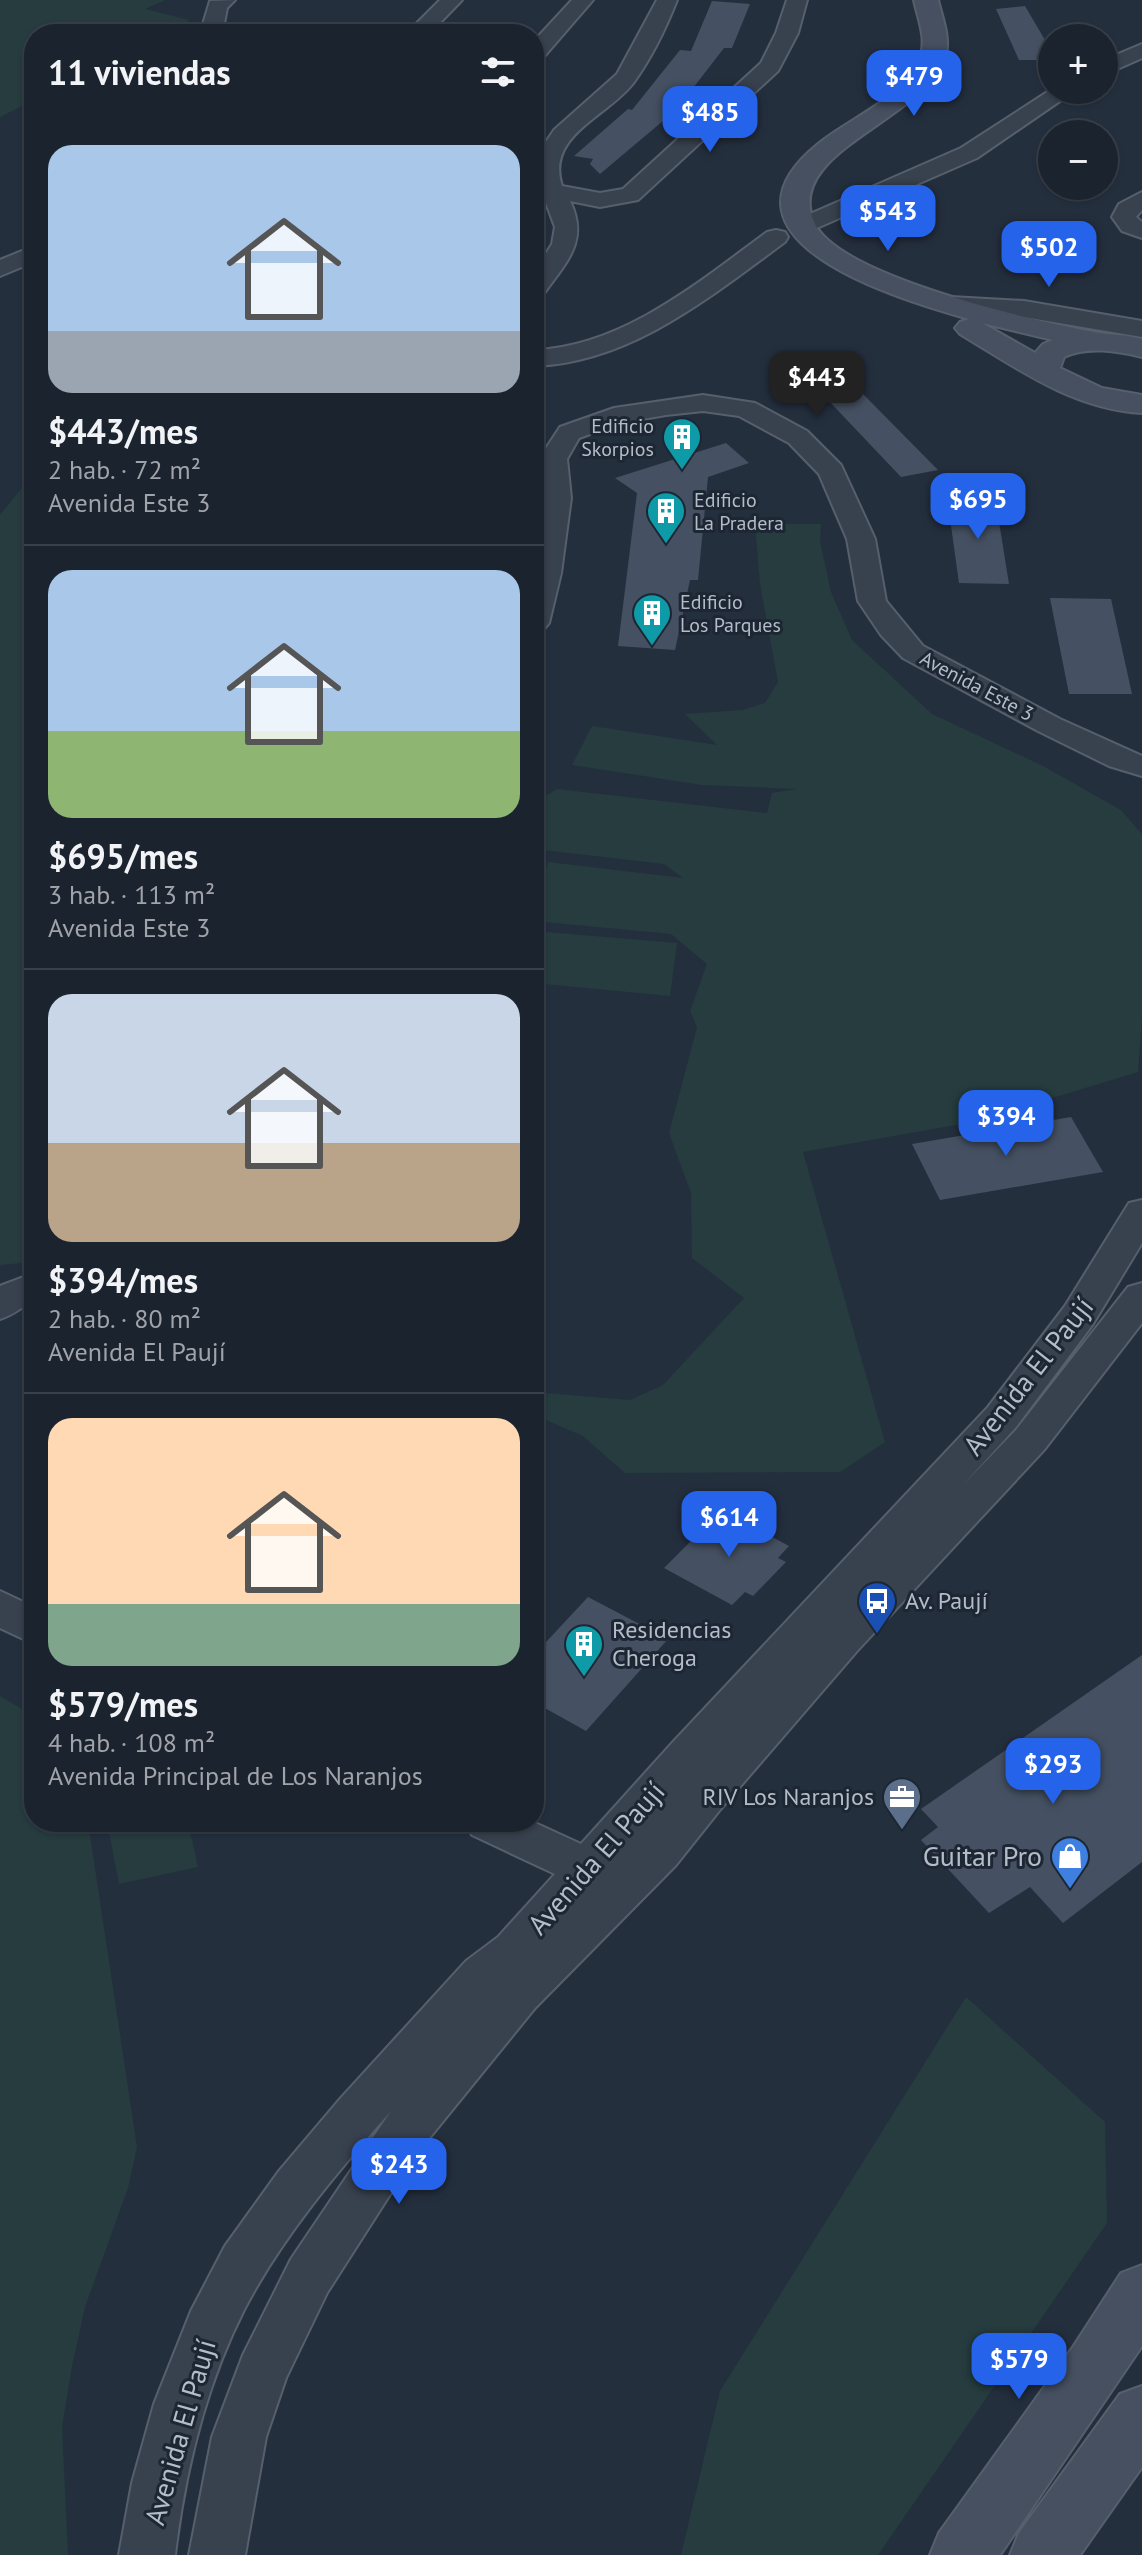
<!DOCTYPE html>
<html lang="es">
<head>
<meta charset="utf-8">
<style>
  :root { --surface:#1b232e; --page:#242b36; --text:#f1f3f6; --muted:#a0a4aa; --line:#39404a; --accent:#2563eb }
  body { margin:0; font-family:"PT Sans",sans-serif; background:var(--page); color:var(--text); height:100vh; display:flex; flex-direction:column; font-size:30px; white-space:nowrap }
  * { box-sizing:border-box; margin:0 }
  p { font-size:26px; color:var(--muted) }
  .icon { flex:none; width:44px; height:44px; fill:none; stroke:currentColor; stroke-width:2; stroke-linecap:round; stroke-linejoin:round }
  .map { position:relative; flex:1; overflow:hidden }
  .drawer { position:absolute; left:24px; top:24px; width:520px; height:1808px; display:flex; flex-direction:column; background:var(--surface); border-radius:32px; box-shadow:0 2px 6px #0004,0 0 0 2px var(--line) }
  .drawer>* { flex:none }
  .tools { position:absolute; left:1038px; top:24px; display:grid; gap:16px }
  .tools a { display:grid; place-items:center; width:80px; height:80px; border-radius:50%; background:var(--surface); box-shadow:0 2px 6px #0004,0 0 0 2px var(--line); font-size:40px }
  .price { position:absolute; translate:-50% -68px; padding:0 18px; border-radius:16px; background:var(--accent); color:#fff; font-size:26px; line-height:52px; filter:drop-shadow(0 2px 4px #0008) }
  .price::after { content:''; position:absolute; left:50%; top:48px; width:24px; height:18px; margin-left:-12px; background:inherit; clip-path:polygon(0 0,100% 0,50% 100%) }
  .price.current { background:#222; color:#fff }
  ul { padding:0; list-style:none }
  li { display:grid; align-content:center; gap:16px; height:424px; padding:0 24px }
  li+li { border-top:2px solid var(--line) }
  li span { display:grid; place-items:center; height:248px; border-radius:24px; color:#555 }
  li>.icon { margin-inline-start:auto }
  span .icon { width:144px; height:144px; fill:#fffc; stroke-width:1 }
  li b { font-size:34px }
  h2 { display:flex; justify-content:space-between; align-items:center; height:96px; padding:0 24px; font-size:34px }
  .map>svg:first-child { display:block }
  .green { fill:#263c3f }
  .building { fill:#455162 }
  .lines { fill:none; stroke-linecap:round; stroke-linejoin:round }
  .minor-casing { stroke:#565f6c; stroke-width:4 }
  .secondary-casing { stroke:#565f6c; stroke-width:4 }
  .minor { fill:#38414e; fill-rule:evenodd }
  .secondary { fill:#465061; fill-rule:evenodd }
  .labels { text-anchor:middle; stroke-width:6; stroke-linejoin:round; paint-order:stroke }
  .far-poi-label { font-size:20px; fill:#b4bcc9; stroke:#1d2633; text-anchor:start }
  .far-street-label { font-size:20px; fill:#b4bcc9; stroke:#1d2633 }
  .poi-label { font-size:24px; fill:#b4bcc9; stroke:#1d2633; text-anchor:start }
  .near-street-label { font-size:28px; fill:#b4bcc9; stroke:#1d2633 }
  .near-poi-label { font-size:28px; fill:#b4bcc9; stroke:#1d2633; text-anchor:end }
</style>
</head>
<body>
<div class="map">
<svg width="1142" height="2555" viewBox="0 0 1142 2555">
  <rect width="100%" height="100%" fill="#242f3e"/>
  <path class="green" d="M 0,0 L 165,0 L 145,9 L 189,20 L 182,34 L 34,34 L 34,100 L 0,117 Z
    M 34,473 L 34,1262 L 0,1265 L 0,515 Z
    M 755,524 L 821,524 L 820,541 L 831,592 L 852,640 L 932,714 L 1043,766 L 1121,810 L 1142,834 L 1142,1018 L 1138,1072 L 973,1122 L 803,1152 L 885,1442 L 840,1472 L 625,1473 L 583,1436 L 534,1415 L 534,1392 L 630,1400 L 663,1385 L 744,1298 L 692,1258 L 691,1193 L 669,1133 L 697,1027 L 690,1011 L 707,964 L 671,934 L 534,921 L 534,906 L 548,862 L 683,878 L 664,864 L 534,849 L 534,803 L 557,789 L 767,813 L 772,793 L 797,789 L 702,785 L 572,765 L 592,726 L 717,745 L 685,714 L 743,710 L 765,703 L 778,682 L 760,584 Z
    M 534,931 L 677,943 L 670,996 L 534,983 Z
    M 0,1696 L 34,1716 L 34,1822 L 88,1822 L 137,2147 L 128,2188 L 85,2307 L 72,2366 L 62,2427 L 68,2555 L 0,2555 Z
    M 107,1822 L 188,1822 L 198,1867 L 119,1884 Z
    M 966,1997 L 1105,2122 L 1107,2223 L 878,2555 L 681,2555 L 720,2391 Z"/>
  <path class="building" d="M 712,1 L 750,4 L 732,48 L 724,48 L 676,110 L 600,174 L 590,164 L 593,159 L 574,156 L 628,109 L 632,110 L 680,50 L 691,51 Z
    M 1025,6 L 1052,52 L 1052,60 L 1019,60 L 996,9 Z
    M 862,393 L 938,470 L 901,477 L 827,399 Z
    M 726,443 L 749,463 L 708,477 L 698,580 L 690,580 L 675,650 L 618,646 L 637,493 L 615,478 Z
    M 947,497 L 995,497 L 1009,584 L 959,583 Z
    M 1050,598 L 1111,599 L 1132,694 L 1069,694 Z
    M 1071,1117 L 1103,1172 L 940,1200 L 912,1144 Z
    M 719,1513 L 738,1523 L 741,1520 L 789,1546 L 778,1558 L 786,1562 L 753,1596 L 745,1592 L 732,1605 L 664,1568 Z
    M 588,1597 L 668,1639 L 586,1731 L 534,1702 L 534,1655 Z
    M 1142,1655 L 1142,1862 L 1063,1923 L 1030,1887 L 989,1913 L 921,1840 L 938,1827 L 921,1809 Z"/>
  <g class="lines">
    <defs>
      <path id="minor" d="M 235,0 L 227,8 L 222,34 L 200,34 L 210,1 Z
        M 440,0 L 462,0 L 429,34 L 406,34 Z
        M 572,0 L 593,0 L 542,59 L 534,60 L 534,41 Z
        M 657,0 L 677,0 C 666,28 652,57 634,82 C 609,116 545,135 562,186 L 600,193 L 623,189 L 761,63 L 776,33 L 787,0 L 807,0 L 798,33 L 778,71 L 638,200 L 600,207 L 570,201 C 590,242 565,263 543,295 L 534,297 L 534,273 L 552,244 L 555,227 L 536,176 L 537,155 L 554,130 L 617,74 Z
        M 1142,44 L 1142,58 L 1104,75 L 1104,60 Z
        M 1052,89 L 1076,90 L 977,158 L 810,231 L 794,231 L 790,226 L 794,221 L 961,148 Z
        M 1142,192 L 1142,210 L 1136,217 L 1142,222 L 1142,238 L 1122,231 L 1112,217 L 1119,204 Z
        M 776,230 L 785,232 L 788,237 L 785,242 C 710,297 630,363 534,366 L 534,350 C 622,347 699,282 767,232 Z
        M 34,246 L 34,262 L 0,276 L 0,260 Z
        M 951,297 L 1024,301 L 1142,321 L 1142,337 L 1024,317 L 942,309 L 939,304 L 942,299 Z
        M 703,395 L 755,403 L 807,431 L 841,465 L 875,539 L 886,601 L 923,646 L 1060,719 L 1142,756 L 1142,776 L 1109,766 L 1038,731 L 903,658 L 881,635 L 858,601 L 847,539 L 819,474 L 789,443 L 739,416 L 703,411 L 666,415 L 620,423 L 579,438 L 567,459 L 571,498 L 561,573 L 549,623 L 544,629 L 534,632 L 534,564 L 543,498 L 539,459 L 560,427 L 614,408 Z
        M 1142,1200 L 1142,1243 L 1093,1324 L 1016,1427 L 962,1486 L 1016,1430 L 1128,1287 L 1142,1283 L 1142,1323 L 1044,1450 L 857,1651 L 719,1811 L 676,1865 L 535,2008 L 414,2157 L 327,2293 L 286,2378 L 266,2437 L 245,2555 L 189,2555 L 212,2437 L 243,2355 L 291,2259 L 391,2111 C 337,2172 283,2236 245,2308 C 206,2384 185,2471 175,2555 L 119,2555 L 132,2483 L 154,2404 L 191,2311 L 225,2246 L 279,2171 L 340,2099 L 466,1961 L 498,1937 L 555,1874 L 472,1835 L 465,1822 L 533,1822 L 581,1844 L 673,1742 L 988,1407 L 1065,1306 L 1129,1203 Z
        M 34,1273 L 34,1301 C 21,1307 14,1315 0,1319 L 0,1286 Z
        M 0,1591 L 34,1607 L 34,1644 L 0,1628 Z"/>
      <path id="secondary" d="M 914,0 L 938,0 C 942,17 950,36 946,54 C 931,119 779,151 815,224 C 840,277 1042,323 1100,333 C 1114,335 1128,335 1142,339 L 1142,357 C 1117,351 1088,346 1064,357 L 1060,368 L 1102,388 L 1142,395 L 1142,413 C 1073,409 1018,369 960,334 L 955,328 L 960,322 L 969,319 C 903,300 698,241 818,144 C 851,117 901,100 919,59 C 928,41 918,19 914,0 ZM 982,323 L 1053,340 L 1043,344 L 1035,353 Z
        M 1142,2265 L 1142,2346 L 1000,2555 L 930,2555 L 939,2533 L 1073,2347 L 1121,2273 Z
        M 1142,2386 L 1142,2467 L 1080,2555 L 1010,2555 L 1019,2533 L 1120,2394 Z"/>
    </defs>
    <use href="#minor" class="minor-casing"/>
    <use href="#secondary" class="secondary-casing"/>
    <use href="#minor" class="minor"/>
    <use href="#secondary" class="secondary"/>
  </g>
  <defs>
    <symbol id="building-pin" viewBox="-11 -11 22 30"><path d="M0 17L-7.5 6A9.5 9.5 0 1 1 7.5 6Z" fill="#0f9aa8" stroke="#1d2633"/><path d="M-4-6H4V6H1V3H-1V6H-4ZM-2.5-4.3h1.7v1.8h-1.7ZM.8-4.3h1.7v1.8H.8ZM-2.5-1h1.7V.8h-1.7ZM.8-1h1.7V.8H.8Z" fill="#fff"/></symbol>
    <symbol id="bus-pin" viewBox="-11 -11 22 30"><path d="M0 17L-7.5 6A9.5 9.5 0 1 1 7.5 6Z" fill="#1a4fb4" stroke="#1d2633"/><path d="M-5-6H5V4H4V6H2V4H-2V6H-4V4H-5ZM-3.5-4V0h7V-4ZM-3.5 1.2v1.5H-2V1.2ZM2 1.2v1.5H3.5V1.2Z" fill="#fff"/></symbol>
    <symbol id="office-pin" viewBox="-11 -11 22 30"><path d="M0 17L-7.5 6A9.5 9.5 0 1 1 7.5 6Z" fill="#5c6f8a" stroke="#1d2633"/><path d="M-6-3h4V-5.5h4V-3h4V5H-6ZM-1-4.5V-3h2v-1.5ZM-6 0V1H6V0Z" fill="#fff"/></symbol>
    <symbol id="shop-pin" viewBox="-11 -11 22 30"><path d="M0 17L-7.5 6A9.5 9.5 0 1 1 7.5 6Z" fill="#3f7fe0" stroke="#1d2633"/><path d="M-5-2.5h2.3a2.7 3.5 0 0 1 5.4 0H5L5.5 6h-11ZM-1.5-2.5h3a1.5 2.3 0 0 0-3 0Z" fill="#fff"/></symbol>
  </defs>
  <g fill-rule="evenodd">
    <use href="#building-pin" x="660" y="415" width="44" height="60"/>
    <use href="#building-pin" x="644" y="489" width="44" height="60"/>
    <use href="#building-pin" x="630" y="591" width="44" height="60"/>
    <use href="#bus-pin" x="855" y="1579" width="44" height="60"/>
    <use href="#building-pin" x="562" y="1622" width="44" height="60"/>
    <use href="#office-pin" x="880" y="1775" width="44" height="60"/>
    <use href="#shop-pin" x="1048" y="1834" width="44" height="60"/>
  </g>
  <g class="labels">
    <g class="far-poi-label">
      <text x="654" y="433" text-anchor="end">Edificio<tspan x="654" dy="23">Skorpios</tspan></text>
      <text x="694" y="507">Edificio<tspan x="694" dy="23">La Pradera</tspan></text>
      <text x="680" y="609">Edificio<tspan x="680" dy="23">Los Parques</tspan></text>
    </g>
    <g class="far-street-label">
      <text transform="translate(977 686) rotate(28)" y="7">Avenida Este 3</text>
    </g>
    <g class="poi-label">
      <text x="905" y="1609">Av. Paují</text>
      <text x="612" y="1638">Residencias<tspan x="612" dy="28">Cheroga</tspan></text>
      <text x="874" y="1805" text-anchor="end">RIV Los Naranjos</text>
    </g>
    <g class="near-street-label">
      <text transform="translate(1028 1376) rotate(-52)" y="10">Avenida El Paují</text>
      <text transform="translate(596 1858) rotate(-49)" y="10">Avenida El Paují</text>
      <text transform="translate(180 2432) rotate(-74)" y="10">Avenida El Paují</text>
    </g>
    <g class="near-poi-label">
      <text x="1042" y="1866">Guitar Pro</text>
    </g>
  </g>
</svg>
<div class="tools">
<a>+</a>
<a>−</a>
</div>
<b class="price" style="left:914px;top:118px">$479</b>
<b class="price" style="left:710px;top:154px">$485</b>
<b class="price" style="left:888px;top:253px">$543</b>
<b class="price" style="left:1049px;top:289px">$502</b>
<b class="price current" style="left:817px;top:419px">$443</b>
<b class="price" style="left:978px;top:541px">$695</b>
<b class="price" style="left:1006px;top:1158px">$394</b>
<b class="price" style="left:729px;top:1559px">$614</b>
<b class="price" style="left:1053px;top:1806px">$293</b>
<b class="price" style="left:399px;top:2206px">$243</b>
<b class="price" style="left:1019px;top:2401px">$579</b>
<section class="drawer">
<h2>11 viviendas<svg class="icon" aria-label="filters" viewBox="0 0 24 24"><path d="M4 7h16M4 17h16"/><circle cx="9" cy="7" r="2"/><circle cx="15" cy="17" r="2"/></svg></h2>
<ul>
<li><span style="background:linear-gradient(#a9c7e8 75%,#9aa5b1 0)"><svg class="icon" aria-label="home" viewBox="0 0 24 24"><path d="M3 11l9-7 9 7M6 9v11h12V9"/></svg></span><div><b>$443/mes</b><p>2 hab. · 72 m²</p><p>Avenida Este 3</p></div></li>
<li><span style="background:linear-gradient(#a9c7e8 65%,#8fb573 0)"><svg class="icon" aria-label="home" viewBox="0 0 24 24"><path d="M3 11l9-7 9 7M6 9v11h12V9"/></svg></span><div><b>$695/mes</b><p>3 hab. · 113 m²</p><p>Avenida Este 3</p></div></li>
<li><span style="background:linear-gradient(#c9d6e8 60%,#b9a48a 0)"><svg class="icon" aria-label="home" viewBox="0 0 24 24"><path d="M3 11l9-7 9 7M6 9v11h12V9"/></svg></span><div><b>$394/mes</b><p>2 hab. · 80 m²</p><p>Avenida El Paují</p></div></li>
<li><span style="background:linear-gradient(#ffd9b3 75%,#7fa58c 0)"><svg class="icon" aria-label="home" viewBox="0 0 24 24"><path d="M3 11l9-7 9 7M6 9v11h12V9"/></svg></span><div><b>$579/mes</b><p>4 hab. · 108 m²</p><p>Avenida Principal de Los Naranjos</p></div></li>
</ul>
</section>
</div>
</body>
</html>
